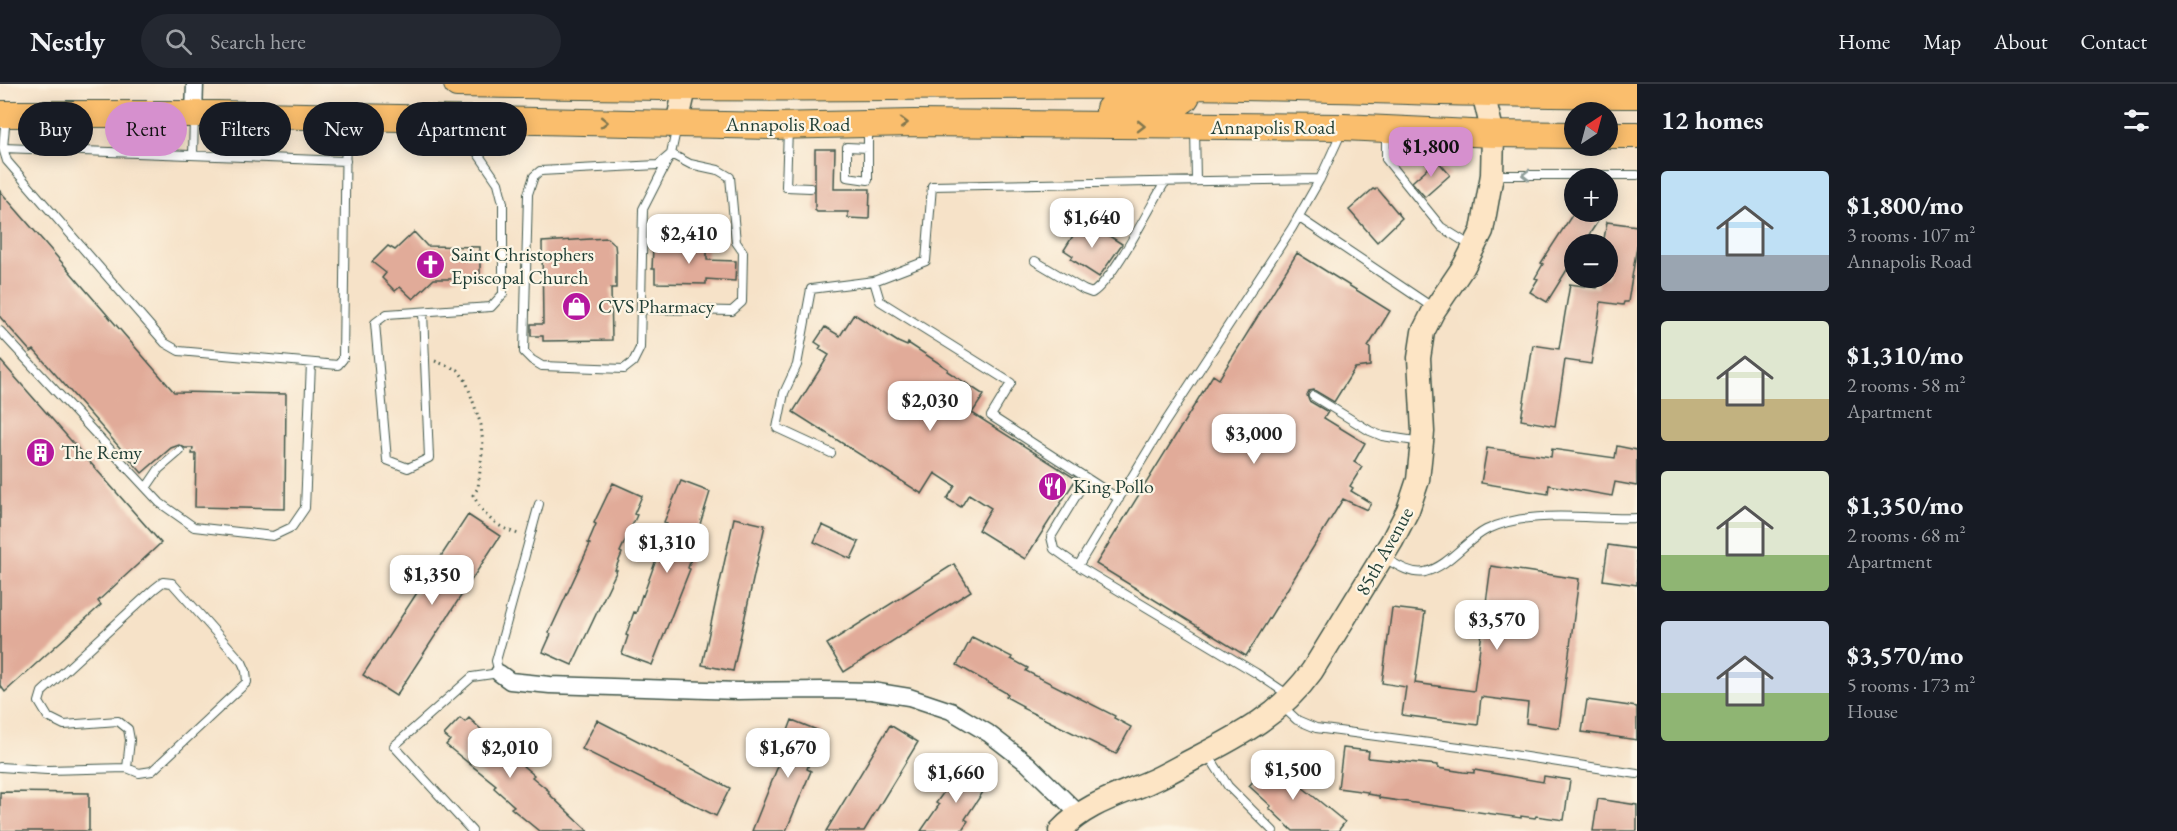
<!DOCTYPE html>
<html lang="en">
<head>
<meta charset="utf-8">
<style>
  :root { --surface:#171b24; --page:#242831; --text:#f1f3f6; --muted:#9ea1a6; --line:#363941; --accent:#d690ce }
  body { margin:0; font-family:"EB Garamond",serif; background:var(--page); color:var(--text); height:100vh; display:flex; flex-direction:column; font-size:22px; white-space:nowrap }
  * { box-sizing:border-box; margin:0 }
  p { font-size:20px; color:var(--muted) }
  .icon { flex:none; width:33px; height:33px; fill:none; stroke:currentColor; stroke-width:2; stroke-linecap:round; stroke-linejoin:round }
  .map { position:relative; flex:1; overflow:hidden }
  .details { display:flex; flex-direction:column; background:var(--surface); width:540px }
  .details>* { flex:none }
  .banner { position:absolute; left:18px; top:18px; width:570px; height:54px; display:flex; gap:12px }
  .needle { width:39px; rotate:36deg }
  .controls { position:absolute; left:1564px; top:18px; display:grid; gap:12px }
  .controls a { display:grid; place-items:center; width:54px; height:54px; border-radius:50%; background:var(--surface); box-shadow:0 3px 15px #0003; font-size:30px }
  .price { position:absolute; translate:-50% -51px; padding:0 14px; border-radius:12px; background:#fff; color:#222; font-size:20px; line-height:39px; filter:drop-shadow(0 2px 3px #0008) }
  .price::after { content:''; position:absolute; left:50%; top:36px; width:18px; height:14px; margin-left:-9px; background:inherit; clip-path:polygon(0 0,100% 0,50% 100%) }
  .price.current { background:var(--accent); color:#111 }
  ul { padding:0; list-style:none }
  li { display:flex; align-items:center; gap:18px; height:150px; padding:0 24px }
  li span { display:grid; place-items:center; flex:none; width:168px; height:120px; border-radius:6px; color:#555 }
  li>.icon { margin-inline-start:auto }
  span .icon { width:72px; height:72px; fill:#fffc; stroke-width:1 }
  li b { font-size:26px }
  h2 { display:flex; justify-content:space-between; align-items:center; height:72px; padding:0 24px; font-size:26px }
  .tag { padding:0 21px; border-radius:27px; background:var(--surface); box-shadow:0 3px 15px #0003; font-size:21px; line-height:54px }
  .tag.current { background:var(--accent); color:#111 }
  header { display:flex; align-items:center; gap:36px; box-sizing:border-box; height:84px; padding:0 30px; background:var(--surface); border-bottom:2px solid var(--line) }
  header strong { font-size:28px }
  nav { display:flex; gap:33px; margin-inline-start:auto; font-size:21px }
  .search { width:420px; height:54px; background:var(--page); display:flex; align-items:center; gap:15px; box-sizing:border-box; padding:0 21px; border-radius:33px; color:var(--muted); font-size:22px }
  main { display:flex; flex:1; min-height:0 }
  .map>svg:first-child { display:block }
  .building { fill:#e1ab99 }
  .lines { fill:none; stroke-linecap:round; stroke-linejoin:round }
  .lane-casing { stroke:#3f564a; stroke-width:10 }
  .street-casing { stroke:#3f564a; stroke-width:19 }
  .secondary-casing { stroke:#3f564a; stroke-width:25 }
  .primary-casing { stroke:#3f564a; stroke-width:28 }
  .path { stroke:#3f564a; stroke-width:3; stroke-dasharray:1.5 4.5; stroke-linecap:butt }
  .lane { stroke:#fff; stroke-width:8 }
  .street { stroke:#fff; stroke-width:16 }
  .secondary { stroke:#fde5c5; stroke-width:22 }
  .primary { stroke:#fabe6d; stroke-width:26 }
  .oneway { stroke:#82774e }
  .oneway2 { stroke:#8f9e9a }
  .labels { text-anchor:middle; stroke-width:4.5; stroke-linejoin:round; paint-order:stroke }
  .street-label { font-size:20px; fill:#1f3d34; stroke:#fcf5e5 }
  .poi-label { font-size:20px; fill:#1f3d34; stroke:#fcf5e5; text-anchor:start }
</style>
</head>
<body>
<header>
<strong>Nestly</strong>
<div class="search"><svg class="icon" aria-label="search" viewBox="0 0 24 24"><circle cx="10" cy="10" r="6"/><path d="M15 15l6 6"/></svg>Search here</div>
<nav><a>Home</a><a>Map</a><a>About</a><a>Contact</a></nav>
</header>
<main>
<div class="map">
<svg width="1637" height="747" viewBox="0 0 1637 747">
  <rect width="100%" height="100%" fill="#fcf5e5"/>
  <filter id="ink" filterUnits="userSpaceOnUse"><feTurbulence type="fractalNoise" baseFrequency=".0167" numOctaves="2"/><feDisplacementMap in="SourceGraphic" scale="12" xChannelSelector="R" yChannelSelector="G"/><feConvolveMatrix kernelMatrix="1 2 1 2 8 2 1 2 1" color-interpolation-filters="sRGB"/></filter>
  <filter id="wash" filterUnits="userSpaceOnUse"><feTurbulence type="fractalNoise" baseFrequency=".008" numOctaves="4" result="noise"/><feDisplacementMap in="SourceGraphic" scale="24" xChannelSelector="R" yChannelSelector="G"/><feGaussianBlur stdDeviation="1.35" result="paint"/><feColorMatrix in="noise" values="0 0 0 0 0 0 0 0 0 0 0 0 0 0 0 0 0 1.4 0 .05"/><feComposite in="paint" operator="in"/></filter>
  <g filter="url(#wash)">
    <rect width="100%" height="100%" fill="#f6e2c8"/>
    <g id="blocks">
      <path class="building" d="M 815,65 L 835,65 L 834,105 L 870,105 L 869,135 L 848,134 L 848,128 L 817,128 L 815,126 Z
        M 1437,76 L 1450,91 L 1425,113 L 1412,98 Z
        M 1377,104 L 1402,134 L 1377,158 L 1349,126 L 1373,105 L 1375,106 Z
        M 0,107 L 174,308 L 286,310 L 285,425 L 195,423 L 196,370 L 192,370 L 193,364 L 185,364 L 179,361 L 171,364 L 142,389 L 34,266 L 31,268 L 0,233 Z
        M 1574,128 L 1604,128 L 1583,160 L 1575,160 L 1575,173 L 1547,218 L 1530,208 L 1538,195 L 1535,194 L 1543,180 L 1541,179 Z
        M 1607,138 L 1637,142 L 1637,162 L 1628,218 L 1624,218 L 1623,221 L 1601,218 L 1591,280 L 1565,276 L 1555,342 L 1521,336 L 1533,261 L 1559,265 L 1570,200 L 1597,204 L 1598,194 L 1608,194 L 1608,160 L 1603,160 Z
        M 1081,139 L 1090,144 L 1092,141 L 1122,160 L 1099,193 L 1071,175 L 1073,172 L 1064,166 Z
        M 414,148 L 427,162 L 480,163 L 480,192 L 458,192 L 458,195 L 434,195 L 413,215 L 400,203 L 395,207 L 382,194 L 386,189 L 372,178 L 388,162 L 395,166 Z
        M 607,154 L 615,161 L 616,170 L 616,204 L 611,204 L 612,256 L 543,257 L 543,252 L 531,252 L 531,240 L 543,240 L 542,158 Z
        M 686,155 L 693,156 L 707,165 L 707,176 L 736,177 L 735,197 L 706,195 L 706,200 L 655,199 L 655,185 L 652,185 L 653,164 L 676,163 L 676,158 Z
        M 1297,169 L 1390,227 L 1368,263 L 1370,264 L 1370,282 L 1355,284 L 1334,318 L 1314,306 L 1309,307 L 1307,311 L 1309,317 L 1328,328 L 1324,334 L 1365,359 L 1354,378 L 1362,383 L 1350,402 L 1353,404 L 1351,407 L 1371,419 L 1367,426 L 1343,415 L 1246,572 L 1096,480 L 1213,291 L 1219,295 Z
        M 854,230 L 898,258 L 907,262 L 908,259 L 948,285 L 947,287 L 984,311 L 972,329 L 1076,395 L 1025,475 L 978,446 L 991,424 L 969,410 L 961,423 L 947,415 L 955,402 L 935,389 L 922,410 L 793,328 L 829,271 L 819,265 L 821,262 L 815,258 L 825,243 L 840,252 Z
        M 0,276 L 161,459 L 98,517 L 101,521 L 5,608 L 0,601 Z
        M 1617,362 L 1637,366 L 1637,402 L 1615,398 L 1612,412 L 1549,401 L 1548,410 L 1481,399 L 1487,364 L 1551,373 L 1552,365 L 1615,374 Z
        M 681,397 L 710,408 L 692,466 L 694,467 L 688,484 L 690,485 L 652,581 L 622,570 L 628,552 L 626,551 L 634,528 L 636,529 L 642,511 L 643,512 L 662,459 L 660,458 L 667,439 L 664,438 Z
        M 613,399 L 642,412 L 634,430 L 637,431 L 620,468 L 622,469 L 615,486 L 617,486 L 572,581 L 543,568 L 551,550 L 549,549 L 590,460 L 588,459 L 596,440 L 594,439 Z
        M 468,431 L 500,452 L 396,612 L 363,591 Z
        M 734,434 L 765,441 L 733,587 L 702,581 Z
        M 822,441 L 859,458 L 851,475 L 814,458 Z
        M 1608,461 L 1637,465 L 1637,501 L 1603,496 Z
        M 954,480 L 971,507 L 844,588 L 827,560 Z
        M 1491,482 L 1579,495 L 1559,644 L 1526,639 L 1528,619 L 1481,613 L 1478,641 L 1402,631 L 1406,603 L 1382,599 L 1392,524 L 1425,528 L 1415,599 L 1474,607 Z
        M 972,553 L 1012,573 L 1011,575 L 1028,584 L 1026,587 L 1115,632 L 1114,634 L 1131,643 L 1116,670 L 1022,624 L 1023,622 L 1006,613 L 1008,610 L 957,581 Z
        M 1587,616 L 1637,623 L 1637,656 L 1582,648 Z
        M 460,634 L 465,638 L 469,634 L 516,678 L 517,677 L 534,691 L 532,693 L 549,707 L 548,709 L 588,747 L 539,747 L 511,724 L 514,722 L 494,704 L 496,701 L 446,661 L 450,656 L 444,651 Z
        M 597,636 L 730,704 L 716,732 L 582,665 Z
        M 792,636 L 822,648 L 807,685 L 811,687 L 786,747 L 752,747 L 780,677 L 777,676 Z
        M 890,641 L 918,658 L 864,747 L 826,747 Z
        M 1343,664 L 1369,667 L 1368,674 L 1438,681 L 1438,684 L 1463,688 L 1474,689 L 1474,686 L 1543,698 L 1544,692 L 1570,696 L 1564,736 L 1536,732 L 1535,734 L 1521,732 L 1521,734 L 1379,714 L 1379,712 L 1367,710 L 1368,708 L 1338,704 Z
        M 1276,672 L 1295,689 L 1291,694 L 1345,738 L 1338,747 L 1293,747 L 1269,724 L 1271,722 L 1249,702 Z
        M 961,684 L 987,702 L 965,735 L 968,737 L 961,747 L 921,747 L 939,721 L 936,719 Z
        M 0,708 L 89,709 L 89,747 L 0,747 Z
        M 1598,715 L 1637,721 L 1637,747 L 1593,747 Z"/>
    </g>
  </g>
  <g filter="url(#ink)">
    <use href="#blocks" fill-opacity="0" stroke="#3f564a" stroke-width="1.5"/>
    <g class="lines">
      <defs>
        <path id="lane" d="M 6,31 L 3,64 L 7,77 L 165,259 L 179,267 L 338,281 L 343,275 L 346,36
          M 1195,44 L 1196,97
          M 788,45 L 786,103 L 810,104
          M 1386,48 L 1386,75 L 1441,143 L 1473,163
          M 3,64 L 346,77
          M 868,64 L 847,63 L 847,93 L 868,96 L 868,43
          M 193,71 L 194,33
          M 1493,91 L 1637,91
          M 1298,133 L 1435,225
          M 1035,177 L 1084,206 L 1092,209 C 1114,195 1150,123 1165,98
          M 874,197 L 880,217 L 1011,299 L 991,332 L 1119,415
          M 641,225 L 732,227 L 742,218 L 743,168 L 736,158 L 730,93 L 718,86 L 690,80 L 671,70 L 643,125 L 640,264 L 633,278 L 624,285 L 542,282 L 532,276 L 524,268 L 528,110 L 534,92 L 540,87 L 658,81 L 671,70 L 677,42
          M 423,228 L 429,374 L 408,384 L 387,376 L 375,239 L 387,230 L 491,223 L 503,210 L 503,119 L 498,99 L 476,67 L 464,38
          M 0,247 L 146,404
          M 1313,312 L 1370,347 L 1382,352 L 1422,358
          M 180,367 L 159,385 L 146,404 L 160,419 L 194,443 L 273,452 L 292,443 L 305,424 L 311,279
          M 831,369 L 777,344 L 784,309 L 797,281 L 811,205 L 874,197 L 926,177 L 932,102 L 1320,95
          M 1383,473 C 1395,480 1411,491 1425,488 C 1449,482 1465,457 1486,446 C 1530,424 1590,436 1637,434
          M 1078,482 L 1054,465 L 1051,453 L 1087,394
          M 1290,612 L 1256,589 L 1078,482 L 1164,340 L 1292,144 L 1320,95 L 1342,47
          M 1282,622 L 1297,636 L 1316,644 L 1467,664 L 1637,690
          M 1207,669 L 1228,702 L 1273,747
          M 0,683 L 47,686 L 127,684 L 139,689 L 152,687 L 247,598 L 246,587 L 242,578 L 172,499 L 163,498 L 154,505 L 42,608 L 39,618 L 48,633 L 64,641 L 118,637 L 128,645 L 130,656 L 127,684
          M 472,747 L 394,662 L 472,593 L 499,589 L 496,577 L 539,420"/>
        <path id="street" d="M 194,30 L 195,0
          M 499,589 L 510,597 L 550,601 L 738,607 L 823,606 L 872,607 L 909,613 L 951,627 L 988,649 L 1028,680 L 1079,730"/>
        <path id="secondary" d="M 677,40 L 686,0
          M 1060,747 C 1084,721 1116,712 1147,699 C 1164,692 1180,682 1196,674 C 1241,651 1282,629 1312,587 L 1392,457 L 1408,426 L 1418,396 L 1423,348 L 1419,274 L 1423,248 L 1433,228 L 1464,182 L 1482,147 L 1492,91 L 1493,50 L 1483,9 L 1484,0"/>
        <path id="primary" d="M 457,0 C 534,1 611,3 688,3 C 856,5 1024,0 1192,2 C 1341,4 1489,11 1637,11
          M 1109,25 C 1129,24 1170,28 1185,15 C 1188,12 1189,6 1191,2
          M 0,30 L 217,30 L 772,42 L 914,39 L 1343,43 L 1493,50 L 1575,51
          M 1608,51 L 1637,51"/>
      </defs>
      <use href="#lane" class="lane-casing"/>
      <use href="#street" class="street-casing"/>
      <use href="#secondary" class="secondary-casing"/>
      <use href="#primary" class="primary-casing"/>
      <path class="path" d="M 435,277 L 458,286 L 466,297 L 481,341 L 483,361 L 478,404 L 473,411 C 486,435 495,442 521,451"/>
      <use href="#lane" class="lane"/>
      <use href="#street" class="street"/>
      <use href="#secondary" class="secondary"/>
      <use href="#primary" class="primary"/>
    </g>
    <defs><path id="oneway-chevron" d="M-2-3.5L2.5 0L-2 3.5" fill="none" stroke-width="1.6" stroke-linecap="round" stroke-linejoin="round" transform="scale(1.5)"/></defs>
    <g class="oneway">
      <use href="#oneway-chevron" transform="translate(604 38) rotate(1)"/>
      <use href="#oneway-chevron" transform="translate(904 39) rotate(-1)"/>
      <use href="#oneway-chevron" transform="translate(1141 42) rotate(1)"/>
    </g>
    <use class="oneway2" href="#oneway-chevron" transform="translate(1526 91) rotate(180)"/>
  </g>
  <defs>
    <symbol id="church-disc" viewBox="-11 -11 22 22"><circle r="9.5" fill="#b5179e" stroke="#fcf5e5"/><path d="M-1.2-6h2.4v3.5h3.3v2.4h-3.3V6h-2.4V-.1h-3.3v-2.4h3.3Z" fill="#fff"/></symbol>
    <symbol id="shop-disc" viewBox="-11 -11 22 22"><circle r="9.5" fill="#b5179e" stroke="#fcf5e5"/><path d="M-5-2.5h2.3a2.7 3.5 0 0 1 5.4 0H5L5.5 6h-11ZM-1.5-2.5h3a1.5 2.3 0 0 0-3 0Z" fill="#fff"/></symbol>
    <symbol id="building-disc" viewBox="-11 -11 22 22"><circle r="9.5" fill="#b5179e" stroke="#fcf5e5"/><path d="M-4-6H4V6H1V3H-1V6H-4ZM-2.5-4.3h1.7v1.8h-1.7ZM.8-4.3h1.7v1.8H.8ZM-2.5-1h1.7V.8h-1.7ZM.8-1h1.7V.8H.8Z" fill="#fff"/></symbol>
    <symbol id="restaurant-disc" viewBox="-11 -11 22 22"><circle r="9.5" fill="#b5179e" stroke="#fcf5e5"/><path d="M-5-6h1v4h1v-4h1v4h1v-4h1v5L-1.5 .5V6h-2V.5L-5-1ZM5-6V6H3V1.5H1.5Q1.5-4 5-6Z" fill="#fff"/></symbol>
  </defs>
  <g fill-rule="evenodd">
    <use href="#church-disc" x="414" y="164" width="33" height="33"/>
    <use href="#shop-disc" x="560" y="206" width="33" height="33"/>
    <use href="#building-disc" x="24" y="352" width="33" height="33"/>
    <use href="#restaurant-disc" x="1036" y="386" width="33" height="33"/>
  </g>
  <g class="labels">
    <g class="street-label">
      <text x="788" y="47">Annapolis Road</text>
      <text x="1273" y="50">Annapolis Road</text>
      <text transform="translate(1384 467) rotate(-61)" y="7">85th Avenue</text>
    </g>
    <g class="poi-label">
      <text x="451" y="177">Saint Christophers<tspan x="451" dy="23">Episcopal Church</tspan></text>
      <text x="598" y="229">CVS Pharmacy</text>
      <text x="61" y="375">The Remy</text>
      <text x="1073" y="409">King Pollo</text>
    </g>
  </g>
</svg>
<div class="controls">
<a><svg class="needle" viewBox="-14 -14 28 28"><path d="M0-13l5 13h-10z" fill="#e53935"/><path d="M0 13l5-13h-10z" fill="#9ea1a6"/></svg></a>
<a>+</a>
<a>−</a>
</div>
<b class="price current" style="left:1431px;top:94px">$1,800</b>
<b class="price" style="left:1092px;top:165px">$1,640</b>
<b class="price" style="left:689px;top:181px">$2,410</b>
<b class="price" style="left:930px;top:348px">$2,030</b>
<b class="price" style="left:1254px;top:381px">$3,000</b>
<b class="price" style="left:667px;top:490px">$1,310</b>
<b class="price" style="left:432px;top:522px">$1,350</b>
<b class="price" style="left:1497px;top:567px">$3,570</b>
<b class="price" style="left:510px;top:695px">$2,010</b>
<b class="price" style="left:788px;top:695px">$1,670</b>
<b class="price" style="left:1293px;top:717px">$1,500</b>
<b class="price" style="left:956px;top:720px">$1,660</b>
<div class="banner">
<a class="tag">Buy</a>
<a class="tag current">Rent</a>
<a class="tag">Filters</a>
<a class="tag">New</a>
<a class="tag">Apartment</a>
</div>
</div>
<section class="details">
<h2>12 homes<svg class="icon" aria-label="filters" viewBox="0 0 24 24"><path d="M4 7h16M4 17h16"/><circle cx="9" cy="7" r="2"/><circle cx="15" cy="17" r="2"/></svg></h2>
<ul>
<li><span style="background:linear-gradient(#bfe0f5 70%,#9aa5b1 0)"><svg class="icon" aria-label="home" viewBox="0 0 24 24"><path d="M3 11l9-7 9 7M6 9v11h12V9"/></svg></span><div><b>$1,800/mo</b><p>3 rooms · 107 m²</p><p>Annapolis Road</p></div></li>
<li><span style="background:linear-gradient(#dfe7d0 65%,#c2b280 0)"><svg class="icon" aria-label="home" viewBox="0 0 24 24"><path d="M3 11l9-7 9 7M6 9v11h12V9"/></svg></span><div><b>$1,310/mo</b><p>2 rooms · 58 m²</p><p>Apartment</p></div></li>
<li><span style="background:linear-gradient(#dfe7d0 70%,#8fb573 0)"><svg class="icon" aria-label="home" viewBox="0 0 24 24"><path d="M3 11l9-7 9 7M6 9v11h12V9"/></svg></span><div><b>$1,350/mo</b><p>2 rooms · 68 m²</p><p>Apartment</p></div></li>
<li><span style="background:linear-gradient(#c9d6e8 60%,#8fb573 0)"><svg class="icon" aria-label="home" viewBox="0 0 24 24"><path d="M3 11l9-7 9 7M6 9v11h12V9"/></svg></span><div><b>$3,570/mo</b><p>5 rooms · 173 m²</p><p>House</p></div></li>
</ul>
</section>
</main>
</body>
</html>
